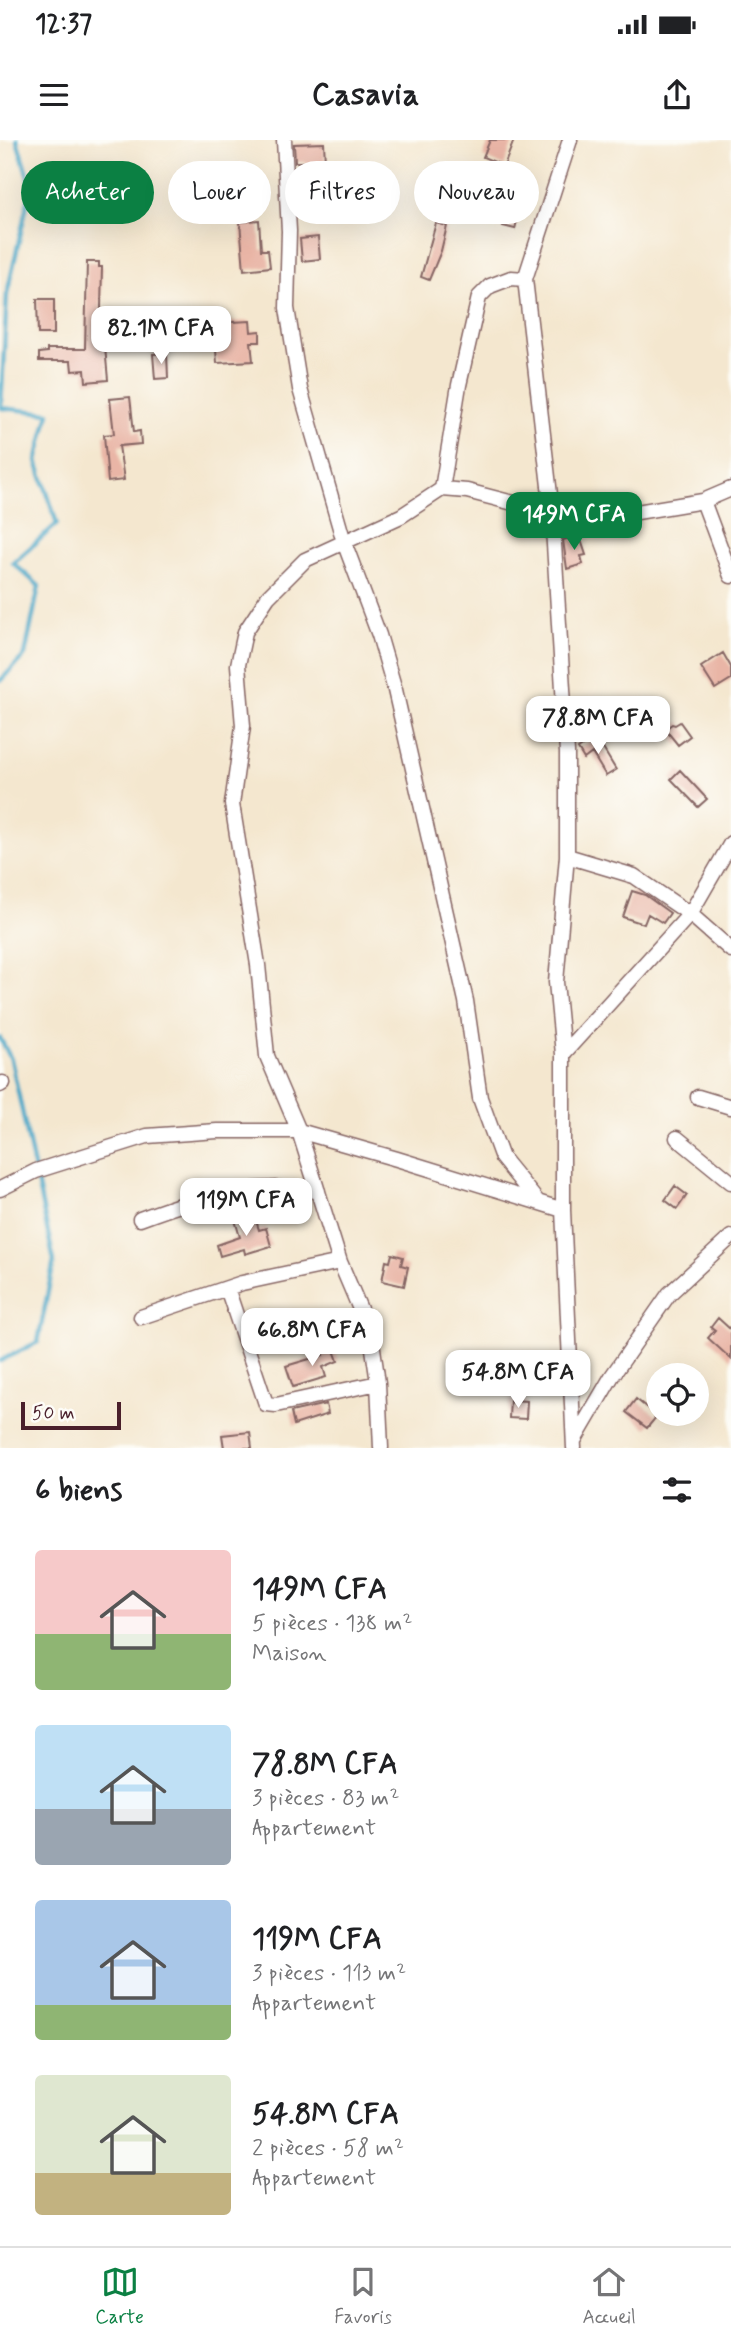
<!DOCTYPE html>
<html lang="fr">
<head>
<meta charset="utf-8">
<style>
  :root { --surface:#fff; --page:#f6f6f6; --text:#202124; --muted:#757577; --line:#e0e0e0; --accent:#0b8043 }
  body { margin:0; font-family:Mynerve,sans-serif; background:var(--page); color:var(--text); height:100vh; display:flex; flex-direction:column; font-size:26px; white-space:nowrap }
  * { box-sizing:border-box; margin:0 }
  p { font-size:23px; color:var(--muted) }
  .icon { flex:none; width:38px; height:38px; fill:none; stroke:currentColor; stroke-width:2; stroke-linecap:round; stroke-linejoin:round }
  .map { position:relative; height:1308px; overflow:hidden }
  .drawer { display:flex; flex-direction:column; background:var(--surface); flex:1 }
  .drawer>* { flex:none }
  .top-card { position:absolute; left:21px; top:21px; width:690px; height:63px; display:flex; gap:14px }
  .fabs { position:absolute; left:646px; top:1223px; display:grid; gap:14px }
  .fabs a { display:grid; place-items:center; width:63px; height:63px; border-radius:50%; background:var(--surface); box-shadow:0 7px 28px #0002; font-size:35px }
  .scale { position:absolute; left:21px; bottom:18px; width:100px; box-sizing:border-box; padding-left:7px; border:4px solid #4a1f2b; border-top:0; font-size:19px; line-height:24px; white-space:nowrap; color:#4a1f2b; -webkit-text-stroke:5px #fdfcf7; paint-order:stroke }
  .price { position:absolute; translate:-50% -60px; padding:0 16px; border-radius:14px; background:#fff; color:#222; font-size:23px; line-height:46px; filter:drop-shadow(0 2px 4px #0008) }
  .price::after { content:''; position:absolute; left:50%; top:42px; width:21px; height:16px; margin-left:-10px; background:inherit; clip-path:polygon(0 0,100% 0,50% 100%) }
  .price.current { background:var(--accent); color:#fff }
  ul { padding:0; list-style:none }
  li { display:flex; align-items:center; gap:21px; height:175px; padding:0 35px }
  li span { display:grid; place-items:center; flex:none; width:196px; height:140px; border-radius:7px; color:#555 }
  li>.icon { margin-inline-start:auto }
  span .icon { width:84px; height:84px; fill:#fffc; stroke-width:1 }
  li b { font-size:30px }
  h2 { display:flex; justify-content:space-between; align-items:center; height:84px; padding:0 35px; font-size:30px }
  .pill { padding:0 24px; border-radius:32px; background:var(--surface); box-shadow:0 7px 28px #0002; font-size:24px; line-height:63px }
  .pill.current { background:var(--accent); color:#fff }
  .status { display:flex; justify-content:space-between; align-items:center; height:49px; padding:0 35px; background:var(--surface); direction:ltr }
  .status svg { height:19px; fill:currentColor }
  header { display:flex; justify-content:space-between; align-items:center; height:91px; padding:0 35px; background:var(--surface); font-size:32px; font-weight:700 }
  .dock { display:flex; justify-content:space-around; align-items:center; height:98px; border-top:2px solid var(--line); background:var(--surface); font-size:19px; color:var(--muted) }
  .dock a { display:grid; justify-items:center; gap:4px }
  .dock .current { color:var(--accent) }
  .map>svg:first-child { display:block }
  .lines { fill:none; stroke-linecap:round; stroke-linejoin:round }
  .stream { stroke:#47a6c6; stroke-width:4.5 }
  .building { fill:#e9b5a6 }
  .street-casing { stroke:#866564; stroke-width:17 }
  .street { stroke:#fff; stroke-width:14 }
</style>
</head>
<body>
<div class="status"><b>12:37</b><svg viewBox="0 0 49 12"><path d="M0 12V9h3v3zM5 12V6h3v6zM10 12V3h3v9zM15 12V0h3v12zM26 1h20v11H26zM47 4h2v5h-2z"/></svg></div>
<header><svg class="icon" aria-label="menu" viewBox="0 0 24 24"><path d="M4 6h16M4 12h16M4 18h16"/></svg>Casavia<svg class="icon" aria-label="share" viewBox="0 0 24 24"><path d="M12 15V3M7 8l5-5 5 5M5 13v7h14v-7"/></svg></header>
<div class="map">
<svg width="731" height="1308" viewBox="0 0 731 1308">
  <rect width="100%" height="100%" fill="#fdfcf7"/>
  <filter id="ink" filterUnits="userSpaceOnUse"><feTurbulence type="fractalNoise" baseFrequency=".0143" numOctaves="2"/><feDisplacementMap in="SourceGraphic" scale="14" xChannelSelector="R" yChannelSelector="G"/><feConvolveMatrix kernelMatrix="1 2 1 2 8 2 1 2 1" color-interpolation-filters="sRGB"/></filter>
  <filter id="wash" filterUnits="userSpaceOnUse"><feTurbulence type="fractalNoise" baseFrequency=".00686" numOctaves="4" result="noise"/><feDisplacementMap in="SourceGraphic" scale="28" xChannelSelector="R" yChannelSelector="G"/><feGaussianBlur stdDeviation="1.57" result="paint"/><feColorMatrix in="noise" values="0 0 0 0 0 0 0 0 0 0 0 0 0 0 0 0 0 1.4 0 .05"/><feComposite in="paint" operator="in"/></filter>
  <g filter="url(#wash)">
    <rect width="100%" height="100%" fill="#f4e7cf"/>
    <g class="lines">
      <path class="stream" d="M 0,541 L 25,515 L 39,446 L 13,423 L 57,384 L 37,321 L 49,273 L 1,268 L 7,154 L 31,47 L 17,0
        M 0,898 L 11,919 L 54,1121 L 38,1202 L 0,1221"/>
    </g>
    <g id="blocks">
      <path class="building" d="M 490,0 L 514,0 L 504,26 L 483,17 Z
        M 324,3 L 326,41 L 296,42 L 296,38 L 309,22 L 295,22 L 294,4 Z
        M 500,33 L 533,46 L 525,66 L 521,65 L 515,89 L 503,86 L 510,60 L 492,53 Z
        M 259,80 L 261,110 L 268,110 L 270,127 L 244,130 L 240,82 Z
        M 436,83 L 447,86 L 441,111 L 429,140 L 421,137 Z
        M 318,97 L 320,119 L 302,121 L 300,99 Z
        M 87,122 L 99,122 L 99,127 L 102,127 L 100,208 L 105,207 L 108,240 L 86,242 L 85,230 L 72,231 L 71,221 L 39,221 L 39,213 L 47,212 L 47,209 L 85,209 Z
        M 37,159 L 54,159 L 54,194 L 38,194 Z
        M 250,181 L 251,192 L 260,191 L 260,202 L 251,202 L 253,221 L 217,223 L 214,183 Z
        M 167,213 L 168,238 L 155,239 L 153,214 Z
        M 130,257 L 134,292 L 140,291 L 141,304 L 119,306 L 124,340 L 108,342 L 104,295 L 114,294 L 110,259 Z
        M 576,396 L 577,401 L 581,400 L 586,415 L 581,416 L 583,424 L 567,429 L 563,400 Z
        M 723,513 L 731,527 L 731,539 L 715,549 L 701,527 Z
        M 680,582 L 690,596 L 678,605 L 665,589 L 672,584 L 675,585 Z
        M 596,597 L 616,630 L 606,636 L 592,613 L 584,619 L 578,609 Z
        M 680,630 L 707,659 L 698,667 L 671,639 Z
        M 632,751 L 645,755 L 670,773 L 663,783 L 648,774 L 644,784 L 623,777 Z
        M 675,1046 L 687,1055 L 677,1069 L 665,1060 Z
        M 254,1074 L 259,1090 L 266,1088 L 271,1106 L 245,1114 L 244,1109 L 220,1116 L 217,1105 L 240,1097 L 235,1080 Z
        M 392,1114 L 403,1117 L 401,1125 L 408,1127 L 404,1146 L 382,1141 L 386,1121 L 390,1122 Z
        M 718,1178 L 731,1190 L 731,1219 L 708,1198 L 715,1190 L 711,1187 Z
        M 332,1205 L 338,1221 L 323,1227 L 326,1237 L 293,1247 L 286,1226 L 323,1215 L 321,1209 Z
        M 636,1259 L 657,1276 L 647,1288 L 626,1272 Z
        M 510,1260 L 527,1261 L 526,1279 L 509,1278 Z
        M 326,1264 L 328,1274 L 294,1285 L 291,1272 Z
        M 250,1292 L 252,1308 L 224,1308 L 222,1295 Z"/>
    </g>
  </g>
  <g filter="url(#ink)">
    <use href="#blocks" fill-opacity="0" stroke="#866564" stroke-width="2"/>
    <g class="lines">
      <defs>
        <path id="street" d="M 284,0 L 289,91 L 287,168 L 300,249 L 344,402 L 379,495 L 395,550 L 466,861 L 480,958 L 502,1018 L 537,1061
          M 570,0 L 525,139 L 552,372 L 567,613 L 567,716 L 556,842 L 563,914 L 563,1070 L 574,1308
          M 442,349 L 459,245 L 479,157 L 490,146 L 511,138 L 525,139
          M 703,361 L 731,436
          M 567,716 L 634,736 L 690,774 L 731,810
          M 563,914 L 690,774 L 731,703
          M 0,945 L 3,943
          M 698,957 L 731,967
          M 677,998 L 731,1042
          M 0,1049 L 36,1031 L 147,996 L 217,991 L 299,991 L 397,1019 L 563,1070
          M 140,1079 C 204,1055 249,1042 318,1051
          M 227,1148 L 266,1264 L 276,1265 L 378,1243
          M 141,1177 L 242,1143 L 340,1122
          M 575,1299 L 612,1236 L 669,1154 L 731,1097
          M 381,1308 L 378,1243 L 371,1195 L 340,1122 L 299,991 L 267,916 L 258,825 L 232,664 L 243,586 L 238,525 L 245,492 L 268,457 L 305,420 L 401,376 L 442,349 L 467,351 L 583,381 L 703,361 L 731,349"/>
      </defs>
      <use href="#street" class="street-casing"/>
      <use href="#street" class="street"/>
    </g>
  </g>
</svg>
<div class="fabs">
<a><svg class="icon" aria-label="locate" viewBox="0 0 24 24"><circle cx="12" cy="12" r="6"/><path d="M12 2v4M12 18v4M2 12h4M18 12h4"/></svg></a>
</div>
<div class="scale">50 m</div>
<b class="price" style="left:161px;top:226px">82.1M CFA</b>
<b class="price current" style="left:574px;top:412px">149M CFA</b>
<b class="price" style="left:598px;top:616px">78.8M CFA</b>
<b class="price" style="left:246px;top:1098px">119M CFA</b>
<b class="price" style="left:312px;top:1228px">66.8M CFA</b>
<b class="price" style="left:518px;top:1270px">54.8M CFA</b>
<div class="top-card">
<a class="pill current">Acheter</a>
<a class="pill">Louer</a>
<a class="pill">Filtres</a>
<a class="pill">Nouveau</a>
</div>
</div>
<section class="drawer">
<h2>6 biens<svg class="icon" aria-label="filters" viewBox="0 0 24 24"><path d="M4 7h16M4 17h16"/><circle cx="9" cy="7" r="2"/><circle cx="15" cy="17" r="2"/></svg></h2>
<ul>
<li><span style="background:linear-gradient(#f6c9c9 60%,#8fb573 0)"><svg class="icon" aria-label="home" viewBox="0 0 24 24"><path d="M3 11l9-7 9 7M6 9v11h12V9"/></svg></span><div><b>149M CFA</b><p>5 pièces · 138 m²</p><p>Maison</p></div></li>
<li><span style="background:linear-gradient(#bfe0f5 60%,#9aa5b1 0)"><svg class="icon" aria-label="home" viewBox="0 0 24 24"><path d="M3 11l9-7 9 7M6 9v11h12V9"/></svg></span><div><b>78.8M CFA</b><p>3 pièces · 83 m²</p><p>Appartement</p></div></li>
<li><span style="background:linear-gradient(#a9c7e8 75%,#8fb573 0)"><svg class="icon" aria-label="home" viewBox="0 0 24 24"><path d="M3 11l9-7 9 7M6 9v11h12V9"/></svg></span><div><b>119M CFA</b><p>3 pièces · 113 m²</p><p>Appartement</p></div></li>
<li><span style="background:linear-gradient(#dfe7d0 70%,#c2b280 0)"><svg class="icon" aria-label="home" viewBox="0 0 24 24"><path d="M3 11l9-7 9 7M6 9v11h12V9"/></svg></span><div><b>54.8M CFA</b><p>2 pièces · 58 m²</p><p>Appartement</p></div></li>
</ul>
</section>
<nav class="dock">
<a class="current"><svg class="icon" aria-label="map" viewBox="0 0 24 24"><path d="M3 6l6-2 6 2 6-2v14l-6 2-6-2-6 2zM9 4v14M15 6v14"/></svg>Carte</a>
<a><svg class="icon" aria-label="saved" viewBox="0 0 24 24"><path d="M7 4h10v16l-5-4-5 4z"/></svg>Favoris</a>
<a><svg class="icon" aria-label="home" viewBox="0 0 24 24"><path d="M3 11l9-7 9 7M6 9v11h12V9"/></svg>Accueil</a>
</nav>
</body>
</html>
